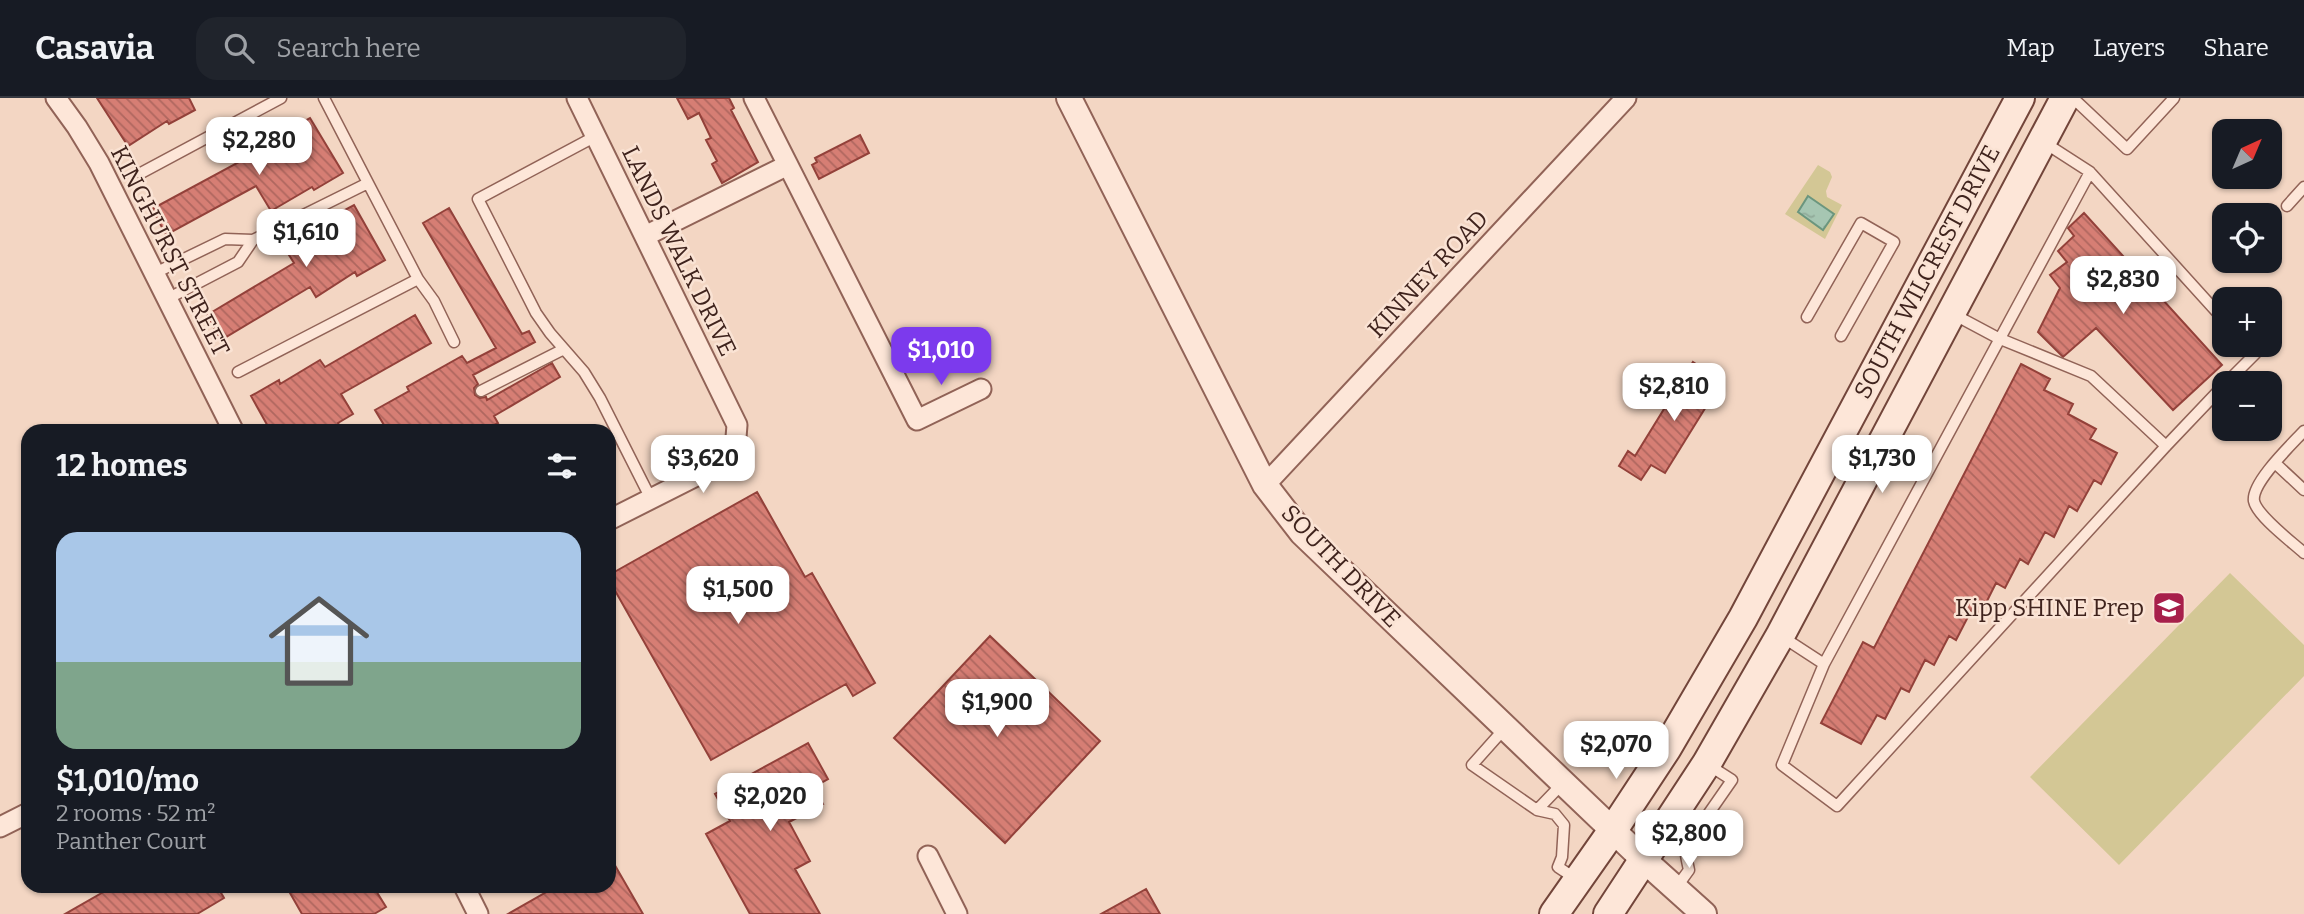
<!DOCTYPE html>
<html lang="en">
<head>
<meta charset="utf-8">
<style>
  :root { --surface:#171b24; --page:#20242c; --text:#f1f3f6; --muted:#9ea1a6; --line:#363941; --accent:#7c3aed }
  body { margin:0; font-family:Bitter,serif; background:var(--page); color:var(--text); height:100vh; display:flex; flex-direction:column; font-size:26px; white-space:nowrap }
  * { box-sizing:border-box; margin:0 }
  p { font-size:23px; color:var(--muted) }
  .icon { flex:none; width:38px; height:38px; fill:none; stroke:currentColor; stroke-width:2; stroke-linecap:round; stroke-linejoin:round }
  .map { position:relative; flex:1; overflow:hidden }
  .details { position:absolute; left:21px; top:326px; width:595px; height:469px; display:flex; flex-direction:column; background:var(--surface); border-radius:21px; box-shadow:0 2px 5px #0004 }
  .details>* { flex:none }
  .needle { width:46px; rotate:44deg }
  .buttons { position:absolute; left:2212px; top:21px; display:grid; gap:14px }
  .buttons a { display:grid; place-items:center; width:70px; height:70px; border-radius:14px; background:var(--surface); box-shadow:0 2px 5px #0004; font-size:35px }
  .price { position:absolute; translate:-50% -60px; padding:0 16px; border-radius:14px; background:#fff; color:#222; font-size:23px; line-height:46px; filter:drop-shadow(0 2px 4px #0008) }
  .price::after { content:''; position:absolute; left:50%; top:42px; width:21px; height:16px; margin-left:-10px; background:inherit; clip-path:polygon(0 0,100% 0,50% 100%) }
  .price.active { background:var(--accent); color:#fff }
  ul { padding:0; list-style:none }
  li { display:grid; align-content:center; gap:14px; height:371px; padding:0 35px }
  li span { display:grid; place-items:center; height:217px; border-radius:21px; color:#555 }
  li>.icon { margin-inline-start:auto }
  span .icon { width:126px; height:126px; fill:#fffc; stroke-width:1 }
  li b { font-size:30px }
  h2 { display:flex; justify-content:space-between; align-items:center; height:84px; padding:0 35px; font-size:30px }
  header { display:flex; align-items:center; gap:42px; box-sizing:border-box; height:98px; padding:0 35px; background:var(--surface); border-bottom:2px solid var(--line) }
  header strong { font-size:33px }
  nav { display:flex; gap:38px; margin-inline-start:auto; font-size:24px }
  .search { width:490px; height:63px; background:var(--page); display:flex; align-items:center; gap:18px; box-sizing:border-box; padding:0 24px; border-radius:21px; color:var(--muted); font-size:26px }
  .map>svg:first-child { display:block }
  .garden { fill:#d3c795 }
  .water { fill:url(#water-ripples); stroke:#6b967e; stroke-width:2 }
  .building { fill:url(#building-back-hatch); stroke:#93413a; stroke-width:2 }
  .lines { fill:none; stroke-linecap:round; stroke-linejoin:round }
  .service-casing { stroke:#916357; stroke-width:13 }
  .minor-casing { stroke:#916357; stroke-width:23 }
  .tertiary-casing { stroke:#916357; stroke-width:28 }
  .secondary-casing { stroke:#72453a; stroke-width:32 }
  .service { stroke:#fde6d8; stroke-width:10 }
  .minor { stroke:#fde6d8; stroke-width:19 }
  .tertiary { stroke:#fde6d8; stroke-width:24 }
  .secondary { stroke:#fde6d8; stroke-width:28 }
  .labels { text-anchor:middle; stroke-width:5; stroke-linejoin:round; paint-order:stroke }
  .street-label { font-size:24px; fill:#3f231d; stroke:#fae3d4 }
  .poi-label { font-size:24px; fill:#3f231d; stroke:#fae3d4; text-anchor:end }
</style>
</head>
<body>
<header>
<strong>Casavia</strong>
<div class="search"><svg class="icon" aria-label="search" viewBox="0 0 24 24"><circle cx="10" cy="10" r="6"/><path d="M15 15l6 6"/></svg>Search here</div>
<nav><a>Map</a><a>Layers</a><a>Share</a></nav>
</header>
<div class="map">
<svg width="2304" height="816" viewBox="0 0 2304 816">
  <defs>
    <pattern id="water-ripples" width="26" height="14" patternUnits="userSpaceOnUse" patternTransform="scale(1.75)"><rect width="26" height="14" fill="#a6c6b2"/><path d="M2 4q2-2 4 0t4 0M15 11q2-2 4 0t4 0" fill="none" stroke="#90aa99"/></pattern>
    <pattern id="building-back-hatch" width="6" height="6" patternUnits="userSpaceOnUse" patternTransform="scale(1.75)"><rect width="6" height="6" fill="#d67e74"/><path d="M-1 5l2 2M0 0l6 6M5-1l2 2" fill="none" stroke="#af675f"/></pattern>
  </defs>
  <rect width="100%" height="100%" fill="#f3d6c3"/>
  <path class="garden" d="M 1818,67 L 1830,74 L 1832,79 L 1826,93 L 1827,99 L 1842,107 L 1825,141 L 1785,116 Z
    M 2230,475 L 2304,547 L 2304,578 L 2119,767 L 2030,679 Z"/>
  <path class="water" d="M 1808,98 L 1834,116 L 1823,132 L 1798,114 Z"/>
  <path class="building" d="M 97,0 L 189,0 L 195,12 L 169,26 L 167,23 L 128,48 Z
    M 677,0 L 729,0 L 734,10 L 731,12 L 758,64 L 722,85 L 712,66 L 717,63 L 706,42 L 711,40 L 699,15 L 688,21 Z
    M 310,20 L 343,75 L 314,92 L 312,89 L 271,113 L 256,88 L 166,137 L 152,111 L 241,63 L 238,59 Z
    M 860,37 L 869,55 L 819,81 L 812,67 L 817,64 L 815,60 Z
    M 354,107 L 385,162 L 357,178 L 355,174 L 316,199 L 310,189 L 221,242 L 207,217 L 294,165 L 282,146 L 308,130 L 309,131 Z
    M 449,110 L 522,236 L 529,233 L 535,244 L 473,277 L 478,286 L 474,290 L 475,297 L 480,300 L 486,299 L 487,302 L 552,265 L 560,279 L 494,318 L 498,325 L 485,332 L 387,332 L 375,312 L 409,293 L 407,289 L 462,258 L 467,265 L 496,250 L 423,125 Z
    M 2084,115 L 2222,267 L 2173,312 L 2096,230 L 2063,259 L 2038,234 L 2060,190 L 2050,177 L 2067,164 L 2058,153 L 2074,138 L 2068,130 Z
    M 415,217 L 431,245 L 341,296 L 353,316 L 338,325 L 342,332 L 270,332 L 251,298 L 279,282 L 280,286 L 320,262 L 325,269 Z
    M 1693,264 L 1722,283 L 1665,375 L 1651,367 L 1641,382 L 1619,368 L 1628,353 L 1635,358 Z
    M 2021,266 L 2050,281 L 2044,292 L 2073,306 L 2068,316 L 2096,331 L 2090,341 L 2117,355 L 2101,386 L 2094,382 L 2077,413 L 2069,408 L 2054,439 L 2045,434 L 2028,466 L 2020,461 L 2005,490 L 1996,485 L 1981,515 L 1972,511 L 1956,542 L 1949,538 L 1934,567 L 1925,562 L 1909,594 L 1901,590 L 1885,621 L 1877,617 L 1861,646 L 1821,625 L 1863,544 L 1874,550 Z
    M 757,394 L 805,479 L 812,475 L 875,585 L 853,598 L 846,586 L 711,662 L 609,482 L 609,477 Z
    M 990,538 L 1100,643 L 1005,745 L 894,640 Z
    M 808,645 L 828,681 L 814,689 L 823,706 L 789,724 L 810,763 L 795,771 L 820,816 L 750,816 L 706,736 L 730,723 L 715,696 Z
    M 609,757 L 643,816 L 508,816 L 557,788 L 609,788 Z
    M 114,788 L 217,788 L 224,800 L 197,816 L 65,816 Z
    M 286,788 L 373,788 L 386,809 L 374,816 L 302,816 Z
    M 1146,791 L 1160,816 L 1101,816 Z"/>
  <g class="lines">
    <defs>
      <path id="service" d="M 2073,0 L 2127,51 L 2174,0
        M 596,38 L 478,101 L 536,215 L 550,235 L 584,274 L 600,300 L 651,401
        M 2045,45 L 2090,74 L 2224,222
        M 2090,74 L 1824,566 L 1782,667 L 1837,708 L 2166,348 L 2224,287
        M 141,75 L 281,0
        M 2287,108 L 2304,89
        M 155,175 L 225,141 L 253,142
        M 418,181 L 434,203 L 454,244
        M 167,201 L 238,164 L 253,142 L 368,85 L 324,0
        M 1953,216 L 1998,240 L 2091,278 L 2166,348
        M 1807,219 L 1861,125 L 1894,144 L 1841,238
        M 238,274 L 418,181 L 368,85
        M 2226,285 L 2255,256 L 2247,247
        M 481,293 L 564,251
        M 2304,333 C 2291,347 2251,385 2254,403 C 2257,418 2292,444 2304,455
        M 2275,365 L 2304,392
        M 1781,538 L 1824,566
        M 1505,630 L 1472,667 L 1537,712 L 1562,686
        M 1537,712 L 1555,716 L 1564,727 L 1562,759 L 1558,769 L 1576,781
        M 1679,714 L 1700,728 L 1732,682 L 1707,666
        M 1676,790 L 1689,772 C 1683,744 1683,751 1700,728"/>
      <path id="minor" d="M 56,0 L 77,29 L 99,65 L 233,332
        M 577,0 L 737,327 L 735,352 L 714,369 L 609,422
        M 754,0 L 917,322 L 981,291
        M 645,138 L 788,67
        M 1265,387 L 1626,0
        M 0,729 L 28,715
        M 928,758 L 957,816
        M 464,788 L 478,816"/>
      <path id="tertiary" d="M 1069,0 L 1265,387 L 1302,435 L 1645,763 L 1704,816"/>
      <path id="secondary" d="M 1554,816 L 1613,732 L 1667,650 L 1743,520 L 2020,0
        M 1608,816 L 1707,665 L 1780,538 L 2065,0"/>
    </defs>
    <use href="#service" class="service-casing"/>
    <use href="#minor" class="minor-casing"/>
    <use href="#tertiary" class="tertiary-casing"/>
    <use href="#secondary" class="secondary-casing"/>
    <use href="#service" class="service"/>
    <use href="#minor" class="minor"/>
    <use href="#tertiary" class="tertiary"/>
    <use href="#secondary" class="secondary"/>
  </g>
  <defs>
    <symbol id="school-square" viewBox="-11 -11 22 22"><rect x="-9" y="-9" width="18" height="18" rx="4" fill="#a71f4b" stroke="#fae3d4"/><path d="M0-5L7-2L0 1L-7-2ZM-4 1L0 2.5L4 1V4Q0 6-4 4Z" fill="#fff"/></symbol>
  </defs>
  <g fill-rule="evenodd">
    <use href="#school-square" x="2150" y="491" width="38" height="38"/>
  </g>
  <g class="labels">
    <g class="street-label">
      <text transform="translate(170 153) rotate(63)" y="8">KINGHURST STREET</text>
      <text transform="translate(679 153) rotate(64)" y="8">LANDS WALK DRIVE</text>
      <text transform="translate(1927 174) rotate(-62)" y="8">SOUTH WILCREST DRIVE</text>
      <text transform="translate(1428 176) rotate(-47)" y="8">KINNEY ROAD</text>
      <text transform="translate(1341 468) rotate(46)" y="8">SOUTH DRIVE</text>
    </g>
    <g class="poi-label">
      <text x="2144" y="518">Kipp SHINE Prep</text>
    </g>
  </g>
</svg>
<div class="buttons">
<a><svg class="needle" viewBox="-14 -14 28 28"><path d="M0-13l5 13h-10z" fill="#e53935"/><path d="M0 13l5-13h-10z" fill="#9ea1a6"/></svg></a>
<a><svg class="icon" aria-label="locate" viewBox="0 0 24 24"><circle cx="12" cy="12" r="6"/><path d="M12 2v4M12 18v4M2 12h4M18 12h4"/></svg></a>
<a>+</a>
<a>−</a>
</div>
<b class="price" style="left:259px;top:79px">$2,280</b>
<b class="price" style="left:306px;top:171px">$1,610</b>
<b class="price" style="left:2123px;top:218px">$2,830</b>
<b class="price active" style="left:941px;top:289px">$1,010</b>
<b class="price" style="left:1674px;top:325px">$2,810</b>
<b class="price" style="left:703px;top:397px">$3,620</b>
<b class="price" style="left:1882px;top:397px">$1,730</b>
<b class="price" style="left:738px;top:528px">$1,500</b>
<b class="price" style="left:997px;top:641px">$1,900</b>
<b class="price" style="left:1616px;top:683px">$2,070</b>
<b class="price" style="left:770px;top:735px">$2,020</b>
<b class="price" style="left:1689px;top:772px">$2,800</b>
<section class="details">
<h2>12 homes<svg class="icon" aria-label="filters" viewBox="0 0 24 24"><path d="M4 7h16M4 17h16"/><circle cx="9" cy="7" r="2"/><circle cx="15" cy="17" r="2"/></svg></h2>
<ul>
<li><span style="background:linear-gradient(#a9c7e8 60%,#7fa58c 0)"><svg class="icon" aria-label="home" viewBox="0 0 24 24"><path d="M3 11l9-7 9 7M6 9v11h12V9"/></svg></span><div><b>$1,010/mo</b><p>2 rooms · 52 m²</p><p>Panther Court</p></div></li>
</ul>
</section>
</div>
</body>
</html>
